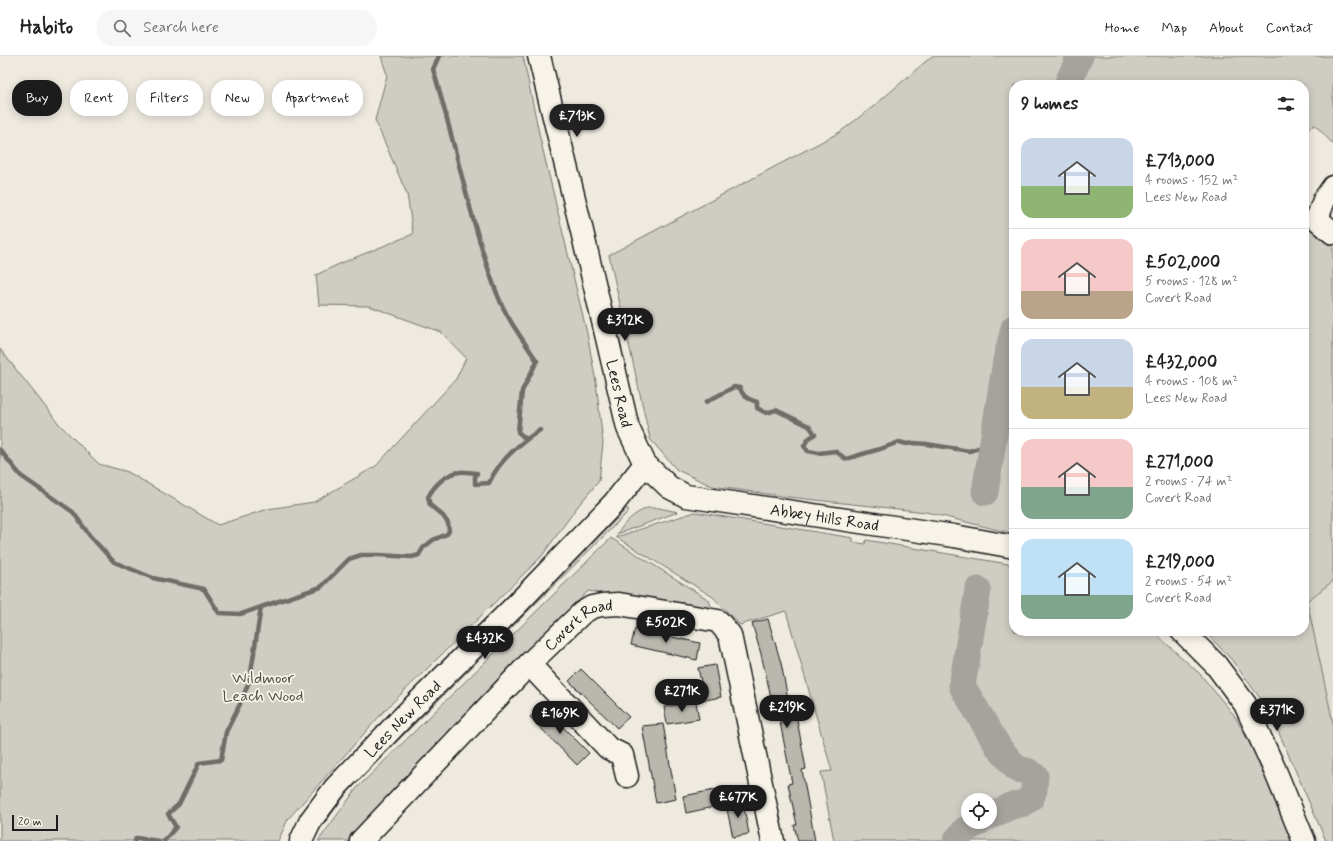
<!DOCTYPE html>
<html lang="en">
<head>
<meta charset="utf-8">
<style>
  :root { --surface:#fff; --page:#f6f6f6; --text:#222; --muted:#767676; --line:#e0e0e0; --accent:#1c1c1c }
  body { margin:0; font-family:Mynerve,sans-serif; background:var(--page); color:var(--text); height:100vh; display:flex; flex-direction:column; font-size:15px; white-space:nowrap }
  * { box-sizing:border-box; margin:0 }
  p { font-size:13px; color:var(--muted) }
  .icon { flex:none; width:22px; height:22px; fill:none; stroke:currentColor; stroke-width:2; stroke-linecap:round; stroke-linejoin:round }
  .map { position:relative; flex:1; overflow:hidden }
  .details { position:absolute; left:1009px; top:24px; width:300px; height:556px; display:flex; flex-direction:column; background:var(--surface); border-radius:16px; box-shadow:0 2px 10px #0003 }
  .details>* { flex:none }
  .banner { position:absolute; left:12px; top:24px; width:380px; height:36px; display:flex; gap:8px }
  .fabs { position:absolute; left:961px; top:737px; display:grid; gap:8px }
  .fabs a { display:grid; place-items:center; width:36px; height:36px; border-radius:50%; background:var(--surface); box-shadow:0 2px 10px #0003; font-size:20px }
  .scale { position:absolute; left:12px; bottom:10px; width:46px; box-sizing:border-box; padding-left:4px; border:2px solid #1c1c1c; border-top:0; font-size:11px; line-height:14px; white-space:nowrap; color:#1c1c1c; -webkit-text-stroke:3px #f7f3e8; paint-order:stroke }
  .price { position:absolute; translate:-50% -34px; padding:0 9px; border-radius:14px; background:var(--accent); color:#fff; font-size:13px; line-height:26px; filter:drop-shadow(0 1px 2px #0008) }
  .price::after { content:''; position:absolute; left:50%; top:24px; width:12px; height:9px; margin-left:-6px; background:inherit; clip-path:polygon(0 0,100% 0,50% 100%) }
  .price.selected { background:#222; color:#fff }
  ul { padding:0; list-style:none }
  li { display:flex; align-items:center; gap:12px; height:100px; padding:0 12px }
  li+li { border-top:1px solid var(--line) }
  li span { display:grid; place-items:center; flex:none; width:112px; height:80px; border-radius:12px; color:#555 }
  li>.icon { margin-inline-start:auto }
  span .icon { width:48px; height:48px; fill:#fffc; stroke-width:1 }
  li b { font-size:17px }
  h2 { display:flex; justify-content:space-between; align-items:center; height:48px; padding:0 12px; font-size:17px }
  .chip { padding:0 14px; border-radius:16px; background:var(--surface); box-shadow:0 2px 10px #0003; font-size:14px; line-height:36px }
  .chip.selected { background:var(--accent); color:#fff }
  header { display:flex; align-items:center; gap:24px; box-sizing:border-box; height:56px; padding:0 20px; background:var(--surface); border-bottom:1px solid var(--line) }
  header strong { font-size:19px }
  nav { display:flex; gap:22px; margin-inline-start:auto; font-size:14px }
  .search { width:280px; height:36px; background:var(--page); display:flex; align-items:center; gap:10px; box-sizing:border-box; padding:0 14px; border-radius:16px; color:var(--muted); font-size:15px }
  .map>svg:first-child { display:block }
  .built { fill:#dedbd1 }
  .green { fill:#cfccc3; stroke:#767470; fill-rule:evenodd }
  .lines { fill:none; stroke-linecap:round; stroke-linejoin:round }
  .stream { stroke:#6f6d69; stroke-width:4.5 }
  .river { stroke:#a6a39d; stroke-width:27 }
  .building { fill:#bab7af; stroke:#1c1c1c }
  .minor-casing { stroke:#1c1c1c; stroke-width:25 }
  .major-casing { stroke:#1c1c1c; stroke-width:25 }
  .minor { stroke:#f7f3e8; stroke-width:22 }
  .major { stroke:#f7f3e8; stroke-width:22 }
  .labels { text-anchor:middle; stroke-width:3.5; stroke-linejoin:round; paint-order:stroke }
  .street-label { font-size:16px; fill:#1c1c1c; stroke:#f7f3e8 }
  .park-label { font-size:16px; fill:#52514e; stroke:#f7f3e8 }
</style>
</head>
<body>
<header>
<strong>Habito</strong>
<div class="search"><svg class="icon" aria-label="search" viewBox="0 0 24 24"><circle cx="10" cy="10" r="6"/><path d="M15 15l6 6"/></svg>Search here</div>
<nav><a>Home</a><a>Map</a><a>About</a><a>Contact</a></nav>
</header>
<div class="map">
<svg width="1333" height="785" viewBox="0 0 1333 785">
  <rect width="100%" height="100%" fill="#eeeae0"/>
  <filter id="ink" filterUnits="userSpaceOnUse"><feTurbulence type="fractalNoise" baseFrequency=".025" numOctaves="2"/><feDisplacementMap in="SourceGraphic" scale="8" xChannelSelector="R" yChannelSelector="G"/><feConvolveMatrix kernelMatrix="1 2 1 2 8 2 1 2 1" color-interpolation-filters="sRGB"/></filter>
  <g filter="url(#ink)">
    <path class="built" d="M 1333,525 L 1333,667 L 1307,544 Z"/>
    <path class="green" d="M 381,0 L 523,0 L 540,82 L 587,277 L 596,326 L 603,387 L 599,425 L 578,450 L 541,501 L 385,654 L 288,763 L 278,785 L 0,785 L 0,293 L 59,368 L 99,408 L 128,416 L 218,469 L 268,453 L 314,446 L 376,410 L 456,323 L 466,302 L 441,276 L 369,250 L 319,249 L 316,219 L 339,208 L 413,178 L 407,138 L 375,64 L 387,19 Z
      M 932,0 L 1333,0 L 1333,88 L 1315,69 L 1304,74 L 1304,29 L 1014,29 L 1014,478 L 926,456 L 788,441 L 712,430 L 677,414 L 650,383 L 609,199 L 840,76 L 874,50 Z
      M 1304,173 L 1317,173 L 1333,189 L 1333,525 L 1307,545 L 1333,667 L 1333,785 L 1326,785 L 1269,654 L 1231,603 L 1204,575 L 1304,575 Z
      M 627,452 L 629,454 L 628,456 L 352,730 L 318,776 L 314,785 L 310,785 L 315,775 L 349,729 Z
      M 647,452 L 659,452 L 678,456 L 617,478 C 626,465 632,459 647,452 Z
      M 695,456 L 853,482 L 853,486 L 865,488 L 866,484 L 1014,509 L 1014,575 L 1151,575 L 1158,580 L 1200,618 L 1234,659 L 1264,713 L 1294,785 L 834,785 L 821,716 L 832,715 L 786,555 L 740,569 L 713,541 L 616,481 ZM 968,744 L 990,744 L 990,766 L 968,766 Z
      M 611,482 L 709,544 L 714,559 L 588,535 L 354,785 L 318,785 L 357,732 Z"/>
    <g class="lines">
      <path class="stream" d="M 439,0 L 433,13 C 452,76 465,140 485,203 C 489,215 493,228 498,240 C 507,263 523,284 537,305 L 522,335 L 518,376 L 526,383
        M 706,346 L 734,331 L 740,332 C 743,341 748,343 757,346 L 757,352 L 766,357 L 776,354 L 809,370 L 815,378 L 808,383 L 804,390 L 808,395 L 819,397 L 835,395 L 846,403 L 883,392 L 899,386 L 907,388 L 914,387 L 927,388 L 969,395 L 982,391 L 984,383 L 994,378
        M 0,394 L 21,420 L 73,456 L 90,480 L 114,506 L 153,522 L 204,533 L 219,557 L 241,558 L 261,551
        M 135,785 L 136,782 L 159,785
        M 164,785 L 176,771 L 168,758 L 179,748 L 199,707 L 221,704 L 226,676 L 240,648 L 250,623 L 261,551 L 321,531 L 349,503 L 361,499 L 379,499 L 412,501 L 419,499 L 423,492 L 433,484 L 447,478 L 449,475 L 448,467 L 443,460 L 430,449 L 428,441 C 434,430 446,417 460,416 C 465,415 471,417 477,417 L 475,421 L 475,428 L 489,427 C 499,404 520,387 540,374"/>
      <path class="river" d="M 1067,29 L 1080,0
        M 985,436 L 1006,305 L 1014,272
        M 978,534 L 962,630 L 999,692 L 1017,713 L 1027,715 L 1035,720 L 1034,734 L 1031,742 L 1024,747 L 1011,750 L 990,760
        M 956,785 L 965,774 L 979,766"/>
    </g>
    <path class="building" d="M 768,563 L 781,607 L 789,648 L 794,647 L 806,713 L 802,714 L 815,785 L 798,785 L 794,769 L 797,769 L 788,728 L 792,727 L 775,641 L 771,641 L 761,598 L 752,567 Z
      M 635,573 L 700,587 L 697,604 L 631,589 Z
      M 715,609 L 721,641 L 705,644 L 698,612 Z
      M 581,613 L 629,661 L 617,672 L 569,625 Z
      M 696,646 L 699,663 L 667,668 L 664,651 Z
      M 542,650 L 589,697 L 577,709 L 530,661 Z
      M 663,668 L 676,743 L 656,747 L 642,670 Z
      M 715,734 L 718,750 L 686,757 L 683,740 Z
      M 743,746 L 749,778 L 733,781 L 726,749 Z"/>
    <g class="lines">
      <defs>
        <g id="minor">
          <path d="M 1333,131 L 1324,144 L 1317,163 L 1333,177"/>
          <path d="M 529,608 L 608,692 L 622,699 L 627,720"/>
          <path id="s1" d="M 301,785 L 311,764 L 335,732 L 404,660 L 517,548 L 614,447 L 645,408"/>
          <path id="s2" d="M 361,785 L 529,608 L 582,557 L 592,551 L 602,549 L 619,548 L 718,565 L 730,579 L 773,785"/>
        </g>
        <g id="major">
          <path id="s3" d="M 539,0 L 581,171 L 628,372 L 645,408 L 669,431 L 686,440 L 954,480 L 1014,491"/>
          <path d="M 1182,575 L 1216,609 L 1245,648 L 1274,712 L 1304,785"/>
        </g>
      </defs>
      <use href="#minor" class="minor-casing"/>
      <use href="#major" class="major-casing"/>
      <use href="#minor" class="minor"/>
      <use href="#major" class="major"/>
    </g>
  </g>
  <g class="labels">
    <g class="street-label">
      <text dy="6" stroke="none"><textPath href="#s3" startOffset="347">Lees Road</textPath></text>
      <text dy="6" stroke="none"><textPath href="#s3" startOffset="615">Abbey Hills Road</textPath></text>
      <text dy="6" stroke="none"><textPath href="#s2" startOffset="309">Covert Road</textPath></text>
      <text dy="6" stroke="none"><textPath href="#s1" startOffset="160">Lees New Road</textPath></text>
    </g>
    <g class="park-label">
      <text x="263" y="627">Wildmoor<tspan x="263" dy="18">Leach Wood</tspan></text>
    </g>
  </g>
</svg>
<div class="fabs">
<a><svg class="icon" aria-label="locate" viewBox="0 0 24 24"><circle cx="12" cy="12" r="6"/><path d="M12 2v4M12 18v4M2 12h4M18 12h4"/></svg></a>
</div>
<div class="scale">20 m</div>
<b class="price selected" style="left:577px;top:82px">£713K</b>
<b class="price" style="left:625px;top:286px">£312K</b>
<b class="price" style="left:666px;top:588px">£502K</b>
<b class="price" style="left:485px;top:604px">£432K</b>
<b class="price" style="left:682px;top:657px">£271K</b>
<b class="price" style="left:787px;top:673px">£219K</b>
<b class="price" style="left:1277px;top:676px">£371K</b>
<b class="price" style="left:560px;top:679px">£169K</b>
<b class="price" style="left:738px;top:763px">£677K</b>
<div class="banner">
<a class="chip selected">Buy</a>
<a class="chip">Rent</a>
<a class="chip">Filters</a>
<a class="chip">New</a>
<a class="chip">Apartment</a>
</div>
<section class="details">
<h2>9 homes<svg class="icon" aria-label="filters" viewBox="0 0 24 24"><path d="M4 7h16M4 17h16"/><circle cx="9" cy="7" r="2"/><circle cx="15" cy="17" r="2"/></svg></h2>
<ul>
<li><span style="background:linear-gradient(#c9d6e8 60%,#8fb573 0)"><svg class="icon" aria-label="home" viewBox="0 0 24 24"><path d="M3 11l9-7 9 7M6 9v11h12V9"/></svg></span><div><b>£713,000</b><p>4 rooms · 152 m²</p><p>Lees New Road</p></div></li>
<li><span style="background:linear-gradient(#f6c9c9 65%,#b9a48a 0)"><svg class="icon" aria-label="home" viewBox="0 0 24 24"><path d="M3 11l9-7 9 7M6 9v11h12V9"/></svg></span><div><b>£502,000</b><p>5 rooms · 128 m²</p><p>Covert Road</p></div></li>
<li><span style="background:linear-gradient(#c9d6e8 60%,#c2b280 0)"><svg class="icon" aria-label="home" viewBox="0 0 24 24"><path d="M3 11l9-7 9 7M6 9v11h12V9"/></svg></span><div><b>£432,000</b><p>4 rooms · 108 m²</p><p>Lees New Road</p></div></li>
<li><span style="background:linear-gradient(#f6c9c9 60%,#7fa58c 0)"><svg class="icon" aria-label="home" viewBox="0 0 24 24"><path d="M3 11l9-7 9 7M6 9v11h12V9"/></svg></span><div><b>£271,000</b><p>2 rooms · 74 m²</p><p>Covert Road</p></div></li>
<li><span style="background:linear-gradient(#bfe0f5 70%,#7fa58c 0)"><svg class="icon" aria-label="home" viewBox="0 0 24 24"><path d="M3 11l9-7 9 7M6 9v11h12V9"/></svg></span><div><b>£219,000</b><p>2 rooms · 54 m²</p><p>Covert Road</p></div></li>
</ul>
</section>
</div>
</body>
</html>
